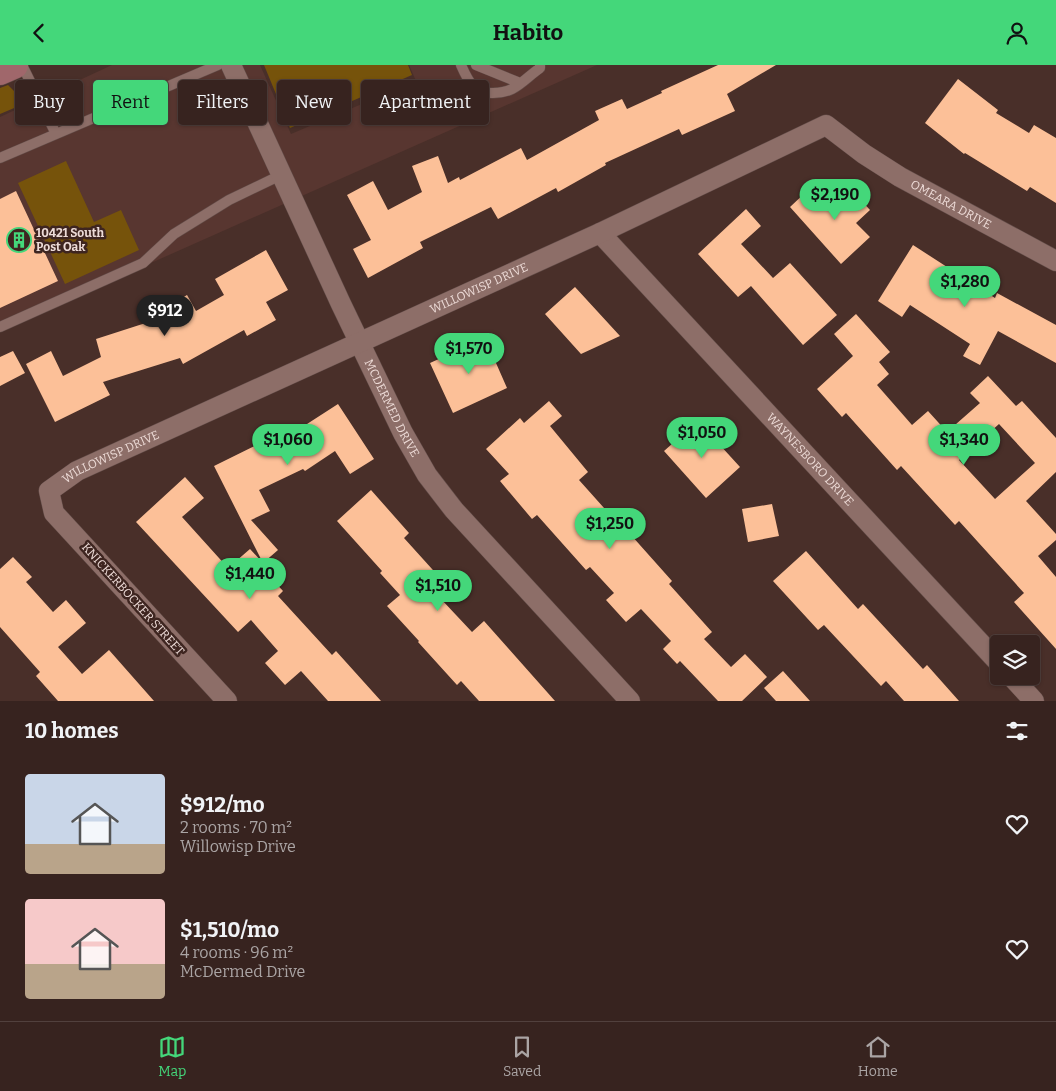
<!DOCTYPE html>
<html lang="en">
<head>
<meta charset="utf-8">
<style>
  :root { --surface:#37231f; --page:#3e2b28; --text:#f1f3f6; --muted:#aaa4a4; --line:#51403d; --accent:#44d77a }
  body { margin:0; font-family:Bitter,serif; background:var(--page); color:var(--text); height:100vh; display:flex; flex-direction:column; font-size:19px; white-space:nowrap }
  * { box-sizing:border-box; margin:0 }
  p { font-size:16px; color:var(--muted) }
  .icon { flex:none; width:28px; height:28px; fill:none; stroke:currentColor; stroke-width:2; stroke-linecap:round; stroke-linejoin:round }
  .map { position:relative; height:636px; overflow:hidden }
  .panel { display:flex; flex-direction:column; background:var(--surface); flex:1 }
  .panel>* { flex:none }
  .guide { position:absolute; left:15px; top:15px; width:500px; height:45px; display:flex; gap:10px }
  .tools { position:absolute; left:990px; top:570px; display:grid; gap:10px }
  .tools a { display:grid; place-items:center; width:50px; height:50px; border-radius:5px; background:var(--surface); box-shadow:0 1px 4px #0004,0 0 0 1px var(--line); font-size:25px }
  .price { position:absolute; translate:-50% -42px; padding:0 11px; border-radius:18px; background:var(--accent); color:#111; font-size:16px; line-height:32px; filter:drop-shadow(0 1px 2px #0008) }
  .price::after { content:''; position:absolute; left:50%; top:30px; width:15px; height:11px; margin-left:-8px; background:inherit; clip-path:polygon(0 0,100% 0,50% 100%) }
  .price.active { background:#222; color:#fff }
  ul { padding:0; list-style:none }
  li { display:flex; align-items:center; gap:15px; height:125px; padding:0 25px }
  li span { display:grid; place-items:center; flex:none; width:140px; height:100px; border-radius:5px; color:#555 }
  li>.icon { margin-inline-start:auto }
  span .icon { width:60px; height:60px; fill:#fffc; stroke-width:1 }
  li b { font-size:21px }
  h2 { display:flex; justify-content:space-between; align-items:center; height:60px; padding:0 25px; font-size:21px }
  .pill { padding:0 18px; border-radius:5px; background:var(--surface); box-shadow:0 1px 4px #0004,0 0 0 1px var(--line); font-size:18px; line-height:45px }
  .pill.active { background:var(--accent); color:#111 }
  header { display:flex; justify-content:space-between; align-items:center; height:65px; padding:0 25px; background:var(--accent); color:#111; font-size:22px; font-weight:700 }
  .tab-bar { display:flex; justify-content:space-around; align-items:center; height:70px; border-top:1px solid var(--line); background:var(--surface); font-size:14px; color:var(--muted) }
  .tab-bar a { display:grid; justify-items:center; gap:2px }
  .tab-bar .active { color:var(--accent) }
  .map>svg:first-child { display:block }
  .built { fill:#583630 }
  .green { fill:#76530b }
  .building { fill:#fcc098; fill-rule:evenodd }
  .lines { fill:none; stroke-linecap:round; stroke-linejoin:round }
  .service-casing { stroke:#634d49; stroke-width:11 }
  .minor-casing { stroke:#634d49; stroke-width:21 }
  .secondary-casing { stroke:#634d49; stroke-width:29 }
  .service { stroke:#8d6e68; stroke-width:10 }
  .minor { stroke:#8d6e68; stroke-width:20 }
  .secondary { stroke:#a0676b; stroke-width:28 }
  .labels { text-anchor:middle; stroke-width:5; stroke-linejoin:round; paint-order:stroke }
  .street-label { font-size:12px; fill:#eddbd7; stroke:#3e2520 }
  .poi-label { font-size:12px; font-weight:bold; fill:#eddbd7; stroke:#3e2520; text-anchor:start }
</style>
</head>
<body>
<header><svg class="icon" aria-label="back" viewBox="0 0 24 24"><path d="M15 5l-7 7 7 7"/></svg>Habito<svg class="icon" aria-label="person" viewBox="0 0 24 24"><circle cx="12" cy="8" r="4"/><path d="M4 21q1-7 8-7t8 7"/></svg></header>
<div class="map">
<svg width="1056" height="636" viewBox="0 0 1056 636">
  <rect width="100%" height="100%" fill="#492f29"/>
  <path class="built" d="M 112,0 L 260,0 L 291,69 L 416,16 L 409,0 L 597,0 L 0,265 L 0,52 Z"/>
  <path class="green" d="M 264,0 L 408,0 L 412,10 L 290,63 Z
    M 8,20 L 26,38 L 0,49 L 0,23 Z
    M 66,96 L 94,157 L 121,145 L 139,185 L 65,219 L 18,118 Z"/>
  <path class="building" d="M 718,0 L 776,0 L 727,29 L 735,46 L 682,70 L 679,64 L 605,98 L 606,100 L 558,127 L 556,123 L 498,154 L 491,142 L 420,177 L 423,183 L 368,213 L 353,184 L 371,175 L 347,130 L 373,116 L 388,145 L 422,127 L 412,101 L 438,91 L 448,118 L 459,112 L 460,115 L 521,83 L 527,95 L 599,55 L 595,46 L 622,34 L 627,44 L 662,28 L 661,26 Z
    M 958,14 L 998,45 L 996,48 L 1029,68 L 1034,60 L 1056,73 L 1056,138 L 1030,122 L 1027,126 L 965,88 L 964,89 L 925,58 Z
    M 845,118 L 870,145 L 856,158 L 870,172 L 841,199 L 790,142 L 806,127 L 820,142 Z
    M 16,126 L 58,216 L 0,243 L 0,134 Z
    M 746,144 L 761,161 L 741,179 L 773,213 L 790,198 L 837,250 L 803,280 L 751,221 L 738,232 L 698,189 Z
    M 913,180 L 995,233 L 997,228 L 1056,260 L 1056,298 L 998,266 L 980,300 L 963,291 L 970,279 L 910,240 L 902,252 L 878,236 Z
    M 266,185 L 288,225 L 266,237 L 276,255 L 247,271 L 244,265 L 183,299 L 180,293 L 103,317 L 110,330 L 55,357 L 26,299 L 51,286 L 63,311 L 101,292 L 96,274 L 158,254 L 155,249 L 187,230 L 196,246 L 224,230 L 215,214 Z
    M 575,222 L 620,271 L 581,289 L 545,249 Z
    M 856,249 L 890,287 L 879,297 L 889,309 L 877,320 L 912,360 L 928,346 L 947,367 L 980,338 L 970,328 L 988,311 L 1016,341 L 1022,336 L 1056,373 L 1056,407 L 1026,436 L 1056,469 L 1056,475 L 1038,491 L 1056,512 L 1056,584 L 1014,537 L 1024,528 L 959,456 L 955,460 L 901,401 L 897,405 L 846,348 L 842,352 L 817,324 L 853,291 L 834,269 ZM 999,359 L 1035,398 L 995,434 L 959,395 Z
    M 485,273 L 507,323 L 453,348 L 430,298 Z
    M 13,286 L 25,308 L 0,321 L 0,292 Z
    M 549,336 L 562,351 L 550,361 L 588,407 L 579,415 L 630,472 L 631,470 L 672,516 L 669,519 L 712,567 L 704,574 L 731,602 L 745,589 L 767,612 L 742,636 L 718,636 L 680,596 L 677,599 L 663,584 L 671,576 L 641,544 L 626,557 L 606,535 L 614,528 L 590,502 L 586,505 L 537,450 L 532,454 L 500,416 L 509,409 L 486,384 L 520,353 L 524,358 Z
    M 338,339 L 374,394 L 350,409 L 335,386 L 305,406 L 303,404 L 259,425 L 270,446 L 251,455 L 278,485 L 263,498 L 214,401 L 273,372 L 276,379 Z
    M 698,356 L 740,402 L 706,433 L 664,386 Z
    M 185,412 L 204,433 L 182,452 L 228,503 L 250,484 L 263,498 L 260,501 L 283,526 L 278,531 L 332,590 L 336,586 L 381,636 L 328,636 L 301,606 L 285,620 L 265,598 L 278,586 L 251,555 L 238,567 L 136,457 Z
    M 371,425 L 409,468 L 404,473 L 451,525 L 441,534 L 472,567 L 484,556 L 555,636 L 479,636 L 461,616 L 457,620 L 418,577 L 419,576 L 387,541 L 400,530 L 380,508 L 382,506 L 337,456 Z
    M 772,439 L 779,471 L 748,477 L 742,444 Z
    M 806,486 L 858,544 L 863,539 L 923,604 L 927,600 L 959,636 L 904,636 L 886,616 L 881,621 L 824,560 L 818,565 L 773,516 Z
    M 13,492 L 32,512 L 26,517 L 53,547 L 66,535 L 86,558 L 58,582 L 82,609 L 109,585 L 154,636 L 58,636 L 36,611 L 40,607 L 0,562 L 0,504 Z
    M 783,606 L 810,636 L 776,636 L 764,623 Z"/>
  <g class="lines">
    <defs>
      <path id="service" d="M 22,0 L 56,69
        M 461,0 C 468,16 474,29 493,28 C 499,28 506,27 512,24 C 522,19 531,9 540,3 L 540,0
        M 476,0 L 520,18
        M 0,93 L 218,0
        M 0,262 L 143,198 L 174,169 L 229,135 L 281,110"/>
      <g id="minor">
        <path id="s1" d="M 231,0 L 341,239 L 403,368 L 427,410 L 454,445 L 630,636"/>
        <path id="s2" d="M 600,168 L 999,598"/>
        <path d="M 1011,611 L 1034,636"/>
        <path id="s3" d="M 227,636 L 54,448 L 49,426 L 77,406 L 600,168 L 826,60 L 864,89 L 900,112 L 1056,196"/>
      </g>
      <path id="secondary" d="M 0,6 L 14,0"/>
    </defs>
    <use href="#service" class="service-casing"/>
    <use href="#minor" class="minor-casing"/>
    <use href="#secondary" class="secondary-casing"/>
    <use href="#service" class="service"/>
    <use href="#minor" class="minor"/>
    <use href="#secondary" class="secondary"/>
  </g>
  <defs>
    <symbol id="building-ring" viewBox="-11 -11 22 22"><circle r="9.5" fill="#3e2520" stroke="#44d77a" stroke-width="1.5"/><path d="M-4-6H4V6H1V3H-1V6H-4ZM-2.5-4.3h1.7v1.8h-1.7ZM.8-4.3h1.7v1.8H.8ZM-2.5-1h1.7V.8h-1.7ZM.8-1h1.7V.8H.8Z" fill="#44d77a"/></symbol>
  </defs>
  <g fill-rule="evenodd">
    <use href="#building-ring" x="5" y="161" width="28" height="28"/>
  </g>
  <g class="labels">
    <g class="street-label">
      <text dy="4" stroke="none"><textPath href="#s3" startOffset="1286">OMEARA DRIVE</textPath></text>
      <text dy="4" stroke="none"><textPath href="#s3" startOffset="754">WILLOWISP DRIVE</textPath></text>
      <text dy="4" stroke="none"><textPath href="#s1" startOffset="379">MCDERMED DRIVE</textPath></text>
      <text dy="4" stroke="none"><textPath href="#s3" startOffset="349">WILLOWISP DRIVE</textPath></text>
      <text dy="4" stroke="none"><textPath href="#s2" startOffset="309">WAYNESBORO DRIVE</textPath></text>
      <text transform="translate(133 534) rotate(48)" y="4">KNICKERBOCKER STREET</text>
    </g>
    <g class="poi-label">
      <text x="36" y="172">10421 South<tspan x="36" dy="14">Post Oak</tspan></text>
    </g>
  </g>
</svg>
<div class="tools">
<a><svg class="icon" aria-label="layers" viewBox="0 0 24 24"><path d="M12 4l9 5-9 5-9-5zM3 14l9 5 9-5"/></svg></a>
</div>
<b class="price" style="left:835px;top:156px">$2,190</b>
<b class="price" style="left:965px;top:243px">$1,280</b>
<b class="price active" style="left:165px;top:272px">$912</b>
<b class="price" style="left:469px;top:310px">$1,570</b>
<b class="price" style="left:702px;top:394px">$1,050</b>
<b class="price" style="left:288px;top:401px">$1,060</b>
<b class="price" style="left:964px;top:401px">$1,340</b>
<b class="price" style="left:610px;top:485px">$1,250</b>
<b class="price" style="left:250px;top:535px">$1,440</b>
<b class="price" style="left:438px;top:547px">$1,510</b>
<div class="guide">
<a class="pill">Buy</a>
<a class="pill active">Rent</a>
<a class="pill">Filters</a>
<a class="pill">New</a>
<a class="pill">Apartment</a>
</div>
</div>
<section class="panel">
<h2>10 homes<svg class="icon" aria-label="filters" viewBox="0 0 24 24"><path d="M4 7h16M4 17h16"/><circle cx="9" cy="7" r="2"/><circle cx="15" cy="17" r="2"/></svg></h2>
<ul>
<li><span style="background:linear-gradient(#c9d6e8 70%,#b9a48a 0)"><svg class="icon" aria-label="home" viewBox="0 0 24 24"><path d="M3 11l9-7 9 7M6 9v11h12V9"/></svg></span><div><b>$912/mo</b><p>2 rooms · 70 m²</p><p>Willowisp Drive</p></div><svg class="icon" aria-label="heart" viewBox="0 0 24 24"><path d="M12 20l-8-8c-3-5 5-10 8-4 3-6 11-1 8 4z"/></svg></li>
<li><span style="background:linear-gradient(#f6c9c9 65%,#b9a48a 0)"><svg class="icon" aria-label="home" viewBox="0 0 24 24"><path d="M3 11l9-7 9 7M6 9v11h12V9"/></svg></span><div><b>$1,510/mo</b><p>4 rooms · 96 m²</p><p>McDermed Drive</p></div><svg class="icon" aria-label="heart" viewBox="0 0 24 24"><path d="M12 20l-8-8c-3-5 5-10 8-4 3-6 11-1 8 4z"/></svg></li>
</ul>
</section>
<nav class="tab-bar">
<a class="active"><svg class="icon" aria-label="map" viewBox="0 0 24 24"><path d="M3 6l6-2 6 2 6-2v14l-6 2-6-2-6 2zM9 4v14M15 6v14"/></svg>Map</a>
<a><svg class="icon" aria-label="saved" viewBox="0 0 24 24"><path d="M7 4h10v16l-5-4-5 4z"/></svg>Saved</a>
<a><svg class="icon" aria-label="home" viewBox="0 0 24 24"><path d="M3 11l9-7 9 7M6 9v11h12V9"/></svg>Home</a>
</nav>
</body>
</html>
